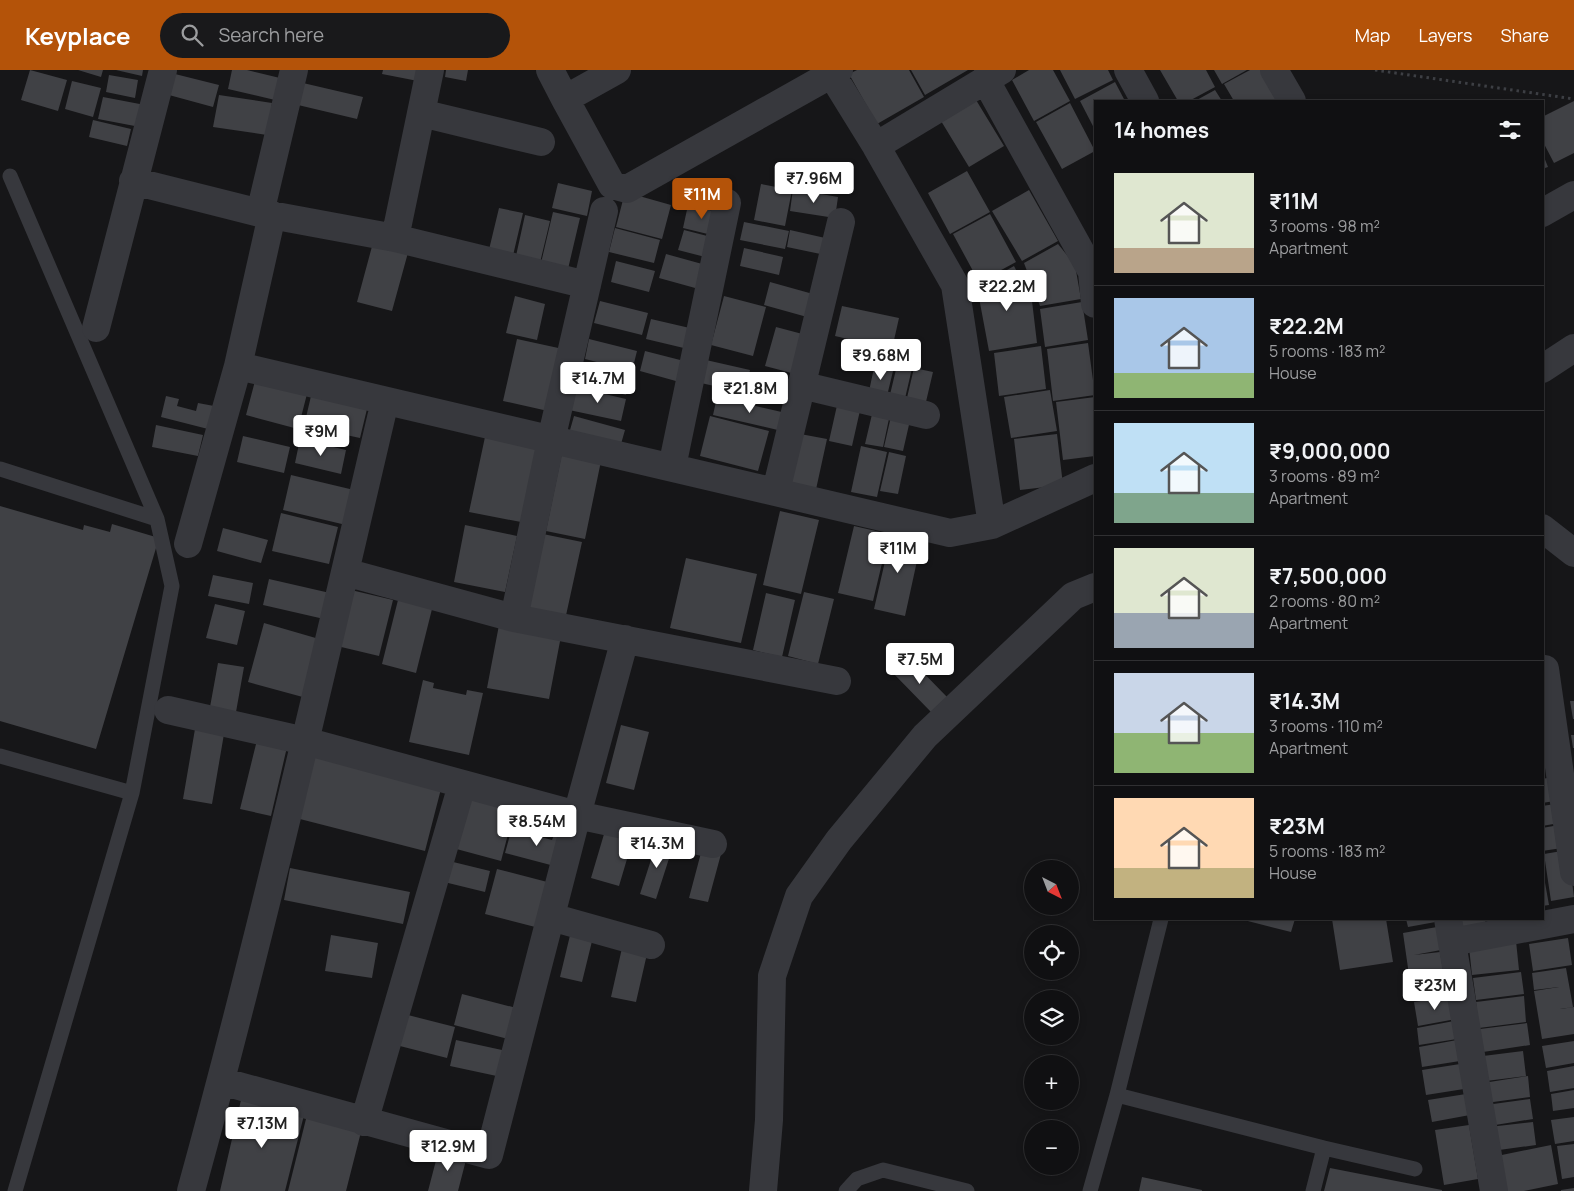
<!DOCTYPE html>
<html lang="en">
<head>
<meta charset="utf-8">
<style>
  :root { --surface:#101012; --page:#19191b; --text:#f1f3f6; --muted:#9c9d9f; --line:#303032; --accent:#b45309 }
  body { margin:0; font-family:Manrope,sans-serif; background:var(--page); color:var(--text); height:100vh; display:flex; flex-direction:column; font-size:19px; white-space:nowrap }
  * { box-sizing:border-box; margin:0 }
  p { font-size:16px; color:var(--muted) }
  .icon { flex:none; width:28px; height:28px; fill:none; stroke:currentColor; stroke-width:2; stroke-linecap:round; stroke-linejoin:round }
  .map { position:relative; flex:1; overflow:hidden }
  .panel { position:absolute; left:1094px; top:30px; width:450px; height:820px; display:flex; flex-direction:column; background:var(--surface); border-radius:0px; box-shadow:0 2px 8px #0003,0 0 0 1px var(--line) }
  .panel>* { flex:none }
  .needle { width:32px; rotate:138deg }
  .fabs { position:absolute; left:1024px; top:790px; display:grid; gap:10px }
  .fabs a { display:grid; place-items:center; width:55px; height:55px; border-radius:50%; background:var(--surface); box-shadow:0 2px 8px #0003,0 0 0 1px var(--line); font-size:25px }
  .price { position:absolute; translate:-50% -42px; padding:0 11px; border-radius:5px; background:#fff; color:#222; font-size:16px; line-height:32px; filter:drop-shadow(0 1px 2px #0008) }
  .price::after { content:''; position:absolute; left:50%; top:30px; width:15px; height:11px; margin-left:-8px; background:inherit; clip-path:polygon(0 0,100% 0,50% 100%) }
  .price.current { background:var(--accent); color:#fff }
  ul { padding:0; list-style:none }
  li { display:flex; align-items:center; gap:15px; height:125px; padding:0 20px }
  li+li { border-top:1px solid var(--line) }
  li span { display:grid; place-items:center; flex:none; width:140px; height:100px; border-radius:0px; color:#555 }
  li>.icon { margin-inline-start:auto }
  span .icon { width:60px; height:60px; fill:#fffc; stroke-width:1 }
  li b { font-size:21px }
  h2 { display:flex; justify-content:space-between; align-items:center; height:60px; padding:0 20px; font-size:21px }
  header { display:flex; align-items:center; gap:30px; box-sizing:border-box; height:70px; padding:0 25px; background:var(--accent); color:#fff }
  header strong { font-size:24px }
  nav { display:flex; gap:28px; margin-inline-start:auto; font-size:18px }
  .search { width:350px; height:45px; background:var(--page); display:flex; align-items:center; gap:12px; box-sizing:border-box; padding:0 18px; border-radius:28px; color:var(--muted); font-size:19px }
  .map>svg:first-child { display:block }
  .building { fill:#404145 }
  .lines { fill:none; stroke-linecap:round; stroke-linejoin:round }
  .path { stroke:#3d3f44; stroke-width:3; stroke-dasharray:2.5 4; stroke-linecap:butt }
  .lane { stroke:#37383d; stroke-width:15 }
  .street { stroke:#37383d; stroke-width:28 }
</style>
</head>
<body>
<header>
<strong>Keyplace</strong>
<div class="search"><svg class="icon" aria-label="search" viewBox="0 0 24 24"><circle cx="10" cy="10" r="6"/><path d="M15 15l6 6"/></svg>Search here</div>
<nav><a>Map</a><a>Layers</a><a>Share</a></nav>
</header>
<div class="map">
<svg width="1574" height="1121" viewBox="0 0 1574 1121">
  <rect width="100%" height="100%" fill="#161618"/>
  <path class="building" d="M 30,0 L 67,10 L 58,41 L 21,30 Z
    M 78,0 L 103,0 L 101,7 Z
    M 116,0 L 143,0 L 142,6 Z
    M 232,0 L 247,0 L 280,8 L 275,30 L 228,19 Z
    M 383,0 L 426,0 L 423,12 L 382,4 Z
    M 446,0 L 468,0 L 466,11 L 445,7 Z
    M 857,0 L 909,0 L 924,27 L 877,54 L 849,4 Z
    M 911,0 L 968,0 L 925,25 Z
    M 1029,0 L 1053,0 L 1070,31 L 1034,51 L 1012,10 Z
    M 1060,0 L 1108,0 L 1113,10 L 1075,29 Z
    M 1160,0 L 1206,0 L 1215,17 L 1189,31 L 1178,31 Z
    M 1214,0 L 1247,0 L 1222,14 Z
    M 1250,0 L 1263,0 L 1280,31 L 1234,31 L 1224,14 Z
    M 175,4 L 219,15 L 213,37 L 169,25 Z
    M 109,5 L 138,10 L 135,28 L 106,22 Z
    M 72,11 L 101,18 L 93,47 L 65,39 Z
    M 1115,12 L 1125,31 L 1095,31 L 1095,60 L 1080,31 Z
    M 303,13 L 363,27 L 357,49 L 298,35 Z
    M 1215,20 L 1222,31 L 1195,31 Z
    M 219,25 L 272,33 L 267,65 L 213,57 Z
    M 973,25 L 1004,76 L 969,97 L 938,46 Z
    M 103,27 L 145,35 L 140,57 L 98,49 Z
    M 1574,31 L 1574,83 L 1554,93 L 1542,70 L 1542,47 Z
    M 1070,33 L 1095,81 L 1062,99 L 1036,52 Z
    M 93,50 L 131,59 L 127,76 L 89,67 Z
    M 1542,82 L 1548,97 L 1542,99 Z
    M 967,101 L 990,142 L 950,164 L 928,123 Z
    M 558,113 L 592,121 L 587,146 L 552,138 Z
    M 761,114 L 792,120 L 785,156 L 754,150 Z
    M 793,119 L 838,127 L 835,148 L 790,141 Z
    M 1029,120 L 1058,171 L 1022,191 L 992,141 Z
    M 625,122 L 671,135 L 662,169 L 616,157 Z
    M 688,135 L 722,143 L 716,166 L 683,158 Z
    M 499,138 L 523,143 L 511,194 L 487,188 Z
    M 553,142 L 580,148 L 568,199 L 541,193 Z
    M 990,144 L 1016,192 L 979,212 L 953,164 Z
    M 525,145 L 550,151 L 538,201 L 514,195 Z
    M 744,152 L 789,161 L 785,179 L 740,170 Z
    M 615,158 L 660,170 L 654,193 L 609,182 Z
    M 684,160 L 715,168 L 709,188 L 678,180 Z
    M 790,160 L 834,170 L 830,186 L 787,177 Z
    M 374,169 L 409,179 L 392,241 L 357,232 Z
    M 1058,174 L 1075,195 L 1081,229 L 1040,236 L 1024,193 Z
    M 744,178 L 783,187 L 779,205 L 740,196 Z
    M 666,184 L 713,197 L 706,221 L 659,208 Z
    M 616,191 L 655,201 L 649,222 L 611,212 Z
    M 1014,196 L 1032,231 L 1037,273 L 989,281 L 977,217 Z
    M 770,212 L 813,224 L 807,247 L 764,235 Z
    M 515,226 L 545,234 L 537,270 L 506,263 Z
    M 724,226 L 766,237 L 753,286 L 711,275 Z
    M 600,231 L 648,243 L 642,265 L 594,253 Z
    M 1082,232 L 1088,270 L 1045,277 L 1040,239 Z
    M 842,236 L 899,248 L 892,279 L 835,266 Z
    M 651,249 L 694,259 L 688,279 L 646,269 Z
    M 776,257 L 810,266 L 799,305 L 765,296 Z
    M 517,269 L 563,279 L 548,341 L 503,331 Z
    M 589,269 L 637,281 L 632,301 L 585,289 Z
    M 1088,273 L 1095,325 L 1053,331 L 1047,279 Z
    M 1041,276 L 1046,319 L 999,326 L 994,283 Z
    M 645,281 L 688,292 L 683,313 L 640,301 Z
    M 706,290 L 750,300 L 745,323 L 701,313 Z
    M 898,291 L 913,294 L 903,337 L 888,333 Z
    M 583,293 L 631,306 L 626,325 L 577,312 Z
    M 875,293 L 894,297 L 886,330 L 868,326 Z
    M 914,298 L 933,302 L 925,336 L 906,332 Z
    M 255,311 L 307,324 L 298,359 L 246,345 Z
    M 575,317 L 626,329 L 621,351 L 569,340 Z
    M 1050,320 L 1057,361 L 1011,368 L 1004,327 Z
    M 166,326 L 179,329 L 177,336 L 196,341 L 198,333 L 214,336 L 208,359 L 161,347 Z
    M 311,326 L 367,339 L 360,368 L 304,356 Z
    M 717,327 L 786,343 L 782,361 L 713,345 Z
    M 1095,327 L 1095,386 L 1063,390 L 1056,332 Z
    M 838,331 L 861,336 L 852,376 L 829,371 Z
    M 873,340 L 890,344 L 883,377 L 865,374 Z
    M 892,342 L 911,346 L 903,381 L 884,377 Z
    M 574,346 L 625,360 L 619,381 L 568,367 Z
    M 710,346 L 769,361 L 758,401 L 700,386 Z
    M 156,355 L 203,365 L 198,386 L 152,377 Z
    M 795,363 L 827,369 L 815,424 L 783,417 Z
    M 1057,364 L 1063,415 L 1020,420 L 1014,369 Z
    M 243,366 L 290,377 L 284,403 L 237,392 Z
    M 485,367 L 537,377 L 521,452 L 469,442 Z
    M 300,369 L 346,380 L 341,404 L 295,393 Z
    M 861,376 L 887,382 L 877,427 L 851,422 Z
    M 889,382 L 906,386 L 898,424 L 880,421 Z
    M 562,383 L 601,391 L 585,469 L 546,461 Z
    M 291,405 L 354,420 L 346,455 L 283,440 Z
    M 0,436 L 83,460 L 84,455 L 110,462 L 112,454 L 159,468 L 96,679 L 0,651 Z
    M 780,441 L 819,450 L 801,524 L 763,515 Z
    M 281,443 L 338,457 L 329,494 L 272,481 Z
    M 465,455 L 517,466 L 505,522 L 454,512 Z
    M 854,456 L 889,464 L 873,531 L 838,523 Z
    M 223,458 L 268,470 L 261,493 L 217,481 Z
    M 892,461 L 922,468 L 905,546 L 874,539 Z
    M 543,464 L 582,472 L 565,550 L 527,542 Z
    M 686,488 L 757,504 L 741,573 L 670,558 Z
    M 213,505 L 253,513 L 249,534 L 208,526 Z
    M 269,509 L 330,523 L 324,549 L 263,535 Z
    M 351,520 L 393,530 L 379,586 L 337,576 Z
    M 804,522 L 834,529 L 818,594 L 788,586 Z
    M 766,523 L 795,530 L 782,587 L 753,580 Z
    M 398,530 L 432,539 L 416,603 L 382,594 Z
    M 215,534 L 245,541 L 237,575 L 206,568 Z
    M 264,553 L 326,571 L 310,629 L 248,612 Z
    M 499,555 L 561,566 L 549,629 L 487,618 Z
    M 909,588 L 947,627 L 931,642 L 893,603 Z
    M 218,593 L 244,597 L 236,642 L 210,637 Z
    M 423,610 L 434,613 L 433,618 L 466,625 L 467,620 L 483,623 L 469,685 L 409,672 Z
    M 1570,631 L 1574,631 L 1574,649 L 1573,649 Z
    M 621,655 L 649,662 L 634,720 L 606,713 Z
    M 195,659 L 224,664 L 212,734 L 183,729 Z
    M 1571,665 L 1574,665 L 1574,678 L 1573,678 Z
    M 257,670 L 287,677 L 271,746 L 240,739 Z
    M 314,682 L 442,715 L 425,781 L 296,748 Z
    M 1558,706 L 1561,730 L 1542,733 L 1542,709 Z
    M 463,727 L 514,741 L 501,791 L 449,777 Z
    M 1562,733 L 1565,752 L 1542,756 L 1542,736 Z
    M 513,754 L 539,761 L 537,766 L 552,770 L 554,765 L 570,769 L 562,798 L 505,783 Z
    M 607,754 L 635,762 L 619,816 L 591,808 Z
    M 1565,754 L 1569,777 L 1542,781 L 1542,758 Z
    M 658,768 L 674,773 L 656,829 L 640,824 Z
    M 702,779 L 721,784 L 708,832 L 689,828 Z
    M 1568,780 L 1574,827 L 1551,831 L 1544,784 Z
    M 445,790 L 490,801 L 485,822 L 440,811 Z
    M 1542,796 L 1549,835 L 1542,836 Z
    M 290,798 L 410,822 L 403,854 L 284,830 Z
    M 497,799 L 555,814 L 543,859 L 485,844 Z
    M 1240,849 L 1295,849 L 1291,862 Z
    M 1332,849 L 1386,849 L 1393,892 L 1340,900 Z
    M 1406,849 L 1441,849 L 1441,851 L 1408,857 Z
    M 1459,849 L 1485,849 L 1486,855 L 1460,859 Z
    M 572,857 L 594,863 L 582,912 L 560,907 Z
    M 1437,857 L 1441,880 L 1414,885 L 1440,882 L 1444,906 L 1410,912 L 1403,863 Z
    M 331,865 L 378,873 L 372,908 L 325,901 Z
    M 1568,868 L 1572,895 L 1533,901 L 1529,874 Z
    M 1516,871 L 1519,900 L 1472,905 L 1469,877 Z
    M 622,878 L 647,884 L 636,932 L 611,927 Z
    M 1566,898 L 1573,937 L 1560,939 L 1574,937 L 1574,964 L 1542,969 L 1534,921 L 1559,917 L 1534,920 L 1532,903 Z
    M 1521,902 L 1524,924 L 1476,930 L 1473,908 Z
    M 462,924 L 524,940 L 516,971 L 454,955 Z
    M 1452,926 L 1456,949 L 1418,956 L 1414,932 Z
    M 1524,926 L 1526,952 L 1479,958 L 1476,932 Z
    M 400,943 L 455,957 L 447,988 L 392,974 Z
    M 1454,951 L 1457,969 L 1419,975 L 1417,958 Z
    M 1527,953 L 1530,975 L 1483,982 L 1480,959 Z
    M 456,970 L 511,982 L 506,1008 L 450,996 Z
    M 1457,970 L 1460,991 L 1422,997 L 1419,977 Z
    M 1574,971 L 1574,993 L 1546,998 L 1542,976 Z
    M 1523,981 L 1526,1006 L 1486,1011 L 1483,986 Z
    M 1460,994 L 1464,1019 L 1426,1025 L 1422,1000 Z
    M 1574,996 L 1574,1018 L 1550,1022 L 1547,1001 Z
    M 1528,1006 L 1530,1027 L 1486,1033 L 1483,1013 Z
    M 1574,1020 L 1574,1038 L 1553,1041 L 1551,1024 Z
    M 1466,1024 L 1470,1045 L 1432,1052 L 1428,1030 Z
    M 1530,1029 L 1533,1049 L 1489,1056 L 1486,1035 Z
    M 241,1030 L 304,1045 L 285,1121 L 220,1121 Z
    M 307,1045 L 362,1058 L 346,1121 L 288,1121 Z
    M 1574,1047 L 1574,1071 L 1555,1074 L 1551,1050 Z
    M 1533,1052 L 1536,1075 L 1492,1081 L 1489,1057 Z
    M 1469,1055 L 1478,1109 L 1444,1115 L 1435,1060 Z
    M 1574,1074 L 1574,1107 L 1562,1109 L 1557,1076 Z
    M 1551,1075 L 1558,1114 L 1524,1121 L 1499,1121 L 1492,1087 Z
    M 439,1079 L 467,1086 L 458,1121 L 428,1121 Z
    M 1330,1098 L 1442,1120 L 1442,1121 L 1324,1121 Z
    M 1142,1107 L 1202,1120 L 1202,1121 L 1139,1121 Z
    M 1574,1118 L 1574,1121 L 1561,1121 L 1561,1120 Z"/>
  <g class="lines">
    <path class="path" d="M 1375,0 L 1574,29"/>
    <path class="lane" d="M 10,106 L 157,449 L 172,516 L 132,723 L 15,1121
      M 0,399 L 157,449
      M 0,686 L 132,723
      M 1117,1025 L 1324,1078 L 1415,1099
      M 846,1121 L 857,1109 L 883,1100 L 967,1121
      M 1090,1121 L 1117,1025 L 1161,849
      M 1313,1121 L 1324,1078"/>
    <path class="street" d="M 550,0 L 565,29 L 617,0
      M 829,0 L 876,76 L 955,215 L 992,455
      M 1128,0 L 1145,31
      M 1274,0 L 1292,31
      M 985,9 L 1092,202 L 1095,234
      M 565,29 L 612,115 L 627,119 L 839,0
      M 421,43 L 541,72
      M 876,76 L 1002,0
      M 133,111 L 260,143 L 395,168 L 587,215
      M 260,143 L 294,0
      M 1542,143 L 1574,125
      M 395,168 L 430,0
      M 96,258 L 163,0
      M 238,296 L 950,463 L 992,455 L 1095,408
      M 1542,299 L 1574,278
      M 801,315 L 926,345
      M 672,397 L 727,133
      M 776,421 L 841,152
      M 1542,458 L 1574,483
      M 188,474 L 238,296 L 272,145
      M 345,502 L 514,548 L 837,611
      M 514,548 L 551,370 L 604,141
      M 625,569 L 577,745 L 713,774
      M 1545,599 L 1574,802
      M 168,640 L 305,671 L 577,745 L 489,1085 L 221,1011
      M 551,847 L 651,875
      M 1448,849 L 1494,1121
      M 1452,872 L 1574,849
      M 364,1052 L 462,715
      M 191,1121 C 263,860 323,595 385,331
      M 763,1121 L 769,1050 L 772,906 L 799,826 L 839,770 L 925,666 L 1073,526 L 1095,517"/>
  </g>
</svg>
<div class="fabs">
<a><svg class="needle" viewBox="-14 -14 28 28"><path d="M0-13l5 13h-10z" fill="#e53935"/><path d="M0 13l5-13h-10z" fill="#9c9d9f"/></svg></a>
<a><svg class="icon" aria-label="locate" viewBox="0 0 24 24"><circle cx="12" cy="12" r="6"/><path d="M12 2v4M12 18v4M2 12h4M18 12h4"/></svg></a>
<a><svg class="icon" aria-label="layers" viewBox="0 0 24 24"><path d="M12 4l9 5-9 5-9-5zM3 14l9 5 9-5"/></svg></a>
<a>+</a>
<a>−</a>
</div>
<b class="price" style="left:814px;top:134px">₹7.96M</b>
<b class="price current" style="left:702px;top:150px">₹11M</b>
<b class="price" style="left:1007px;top:242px">₹22.2M</b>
<b class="price" style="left:881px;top:311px">₹9.68M</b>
<b class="price" style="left:598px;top:334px">₹14.7M</b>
<b class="price" style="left:750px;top:344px">₹21.8M</b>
<b class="price" style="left:321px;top:387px">₹9M</b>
<b class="price" style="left:898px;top:504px">₹11M</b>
<b class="price" style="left:920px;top:615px">₹7.5M</b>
<b class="price" style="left:537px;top:777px">₹8.54M</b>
<b class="price" style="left:657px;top:799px">₹14.3M</b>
<b class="price" style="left:1435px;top:941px">₹23M</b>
<b class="price" style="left:262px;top:1079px">₹7.13M</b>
<b class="price" style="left:448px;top:1102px">₹12.9M</b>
<section class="panel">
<h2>14 homes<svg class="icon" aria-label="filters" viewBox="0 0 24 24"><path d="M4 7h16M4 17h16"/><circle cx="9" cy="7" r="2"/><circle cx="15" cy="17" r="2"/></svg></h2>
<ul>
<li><span style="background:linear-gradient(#dfe7d0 75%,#b9a48a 0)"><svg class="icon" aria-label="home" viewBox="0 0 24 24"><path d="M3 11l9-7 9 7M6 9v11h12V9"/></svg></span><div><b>₹11M</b><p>3 rooms · 98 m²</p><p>Apartment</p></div></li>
<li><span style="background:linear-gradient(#a9c7e8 75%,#8fb573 0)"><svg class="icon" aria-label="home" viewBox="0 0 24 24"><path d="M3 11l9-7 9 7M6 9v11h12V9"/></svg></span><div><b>₹22.2M</b><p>5 rooms · 183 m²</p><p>House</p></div></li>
<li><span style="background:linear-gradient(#bfe0f5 70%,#7fa58c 0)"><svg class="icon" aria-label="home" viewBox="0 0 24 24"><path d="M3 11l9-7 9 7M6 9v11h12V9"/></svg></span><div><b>₹9,000,000</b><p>3 rooms · 89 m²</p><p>Apartment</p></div></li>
<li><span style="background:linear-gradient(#dfe7d0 65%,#9aa5b1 0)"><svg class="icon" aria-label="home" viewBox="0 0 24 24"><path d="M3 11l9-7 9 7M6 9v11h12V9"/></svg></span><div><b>₹7,500,000</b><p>2 rooms · 80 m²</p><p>Apartment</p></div></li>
<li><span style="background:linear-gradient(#c9d6e8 60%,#8fb573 0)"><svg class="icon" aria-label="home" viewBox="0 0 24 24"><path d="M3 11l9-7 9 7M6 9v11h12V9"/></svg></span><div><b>₹14.3M</b><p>3 rooms · 110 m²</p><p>Apartment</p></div></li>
<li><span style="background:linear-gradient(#ffd9b3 70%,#c2b280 0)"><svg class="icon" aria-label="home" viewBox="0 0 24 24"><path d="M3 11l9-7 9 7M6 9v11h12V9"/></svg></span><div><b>₹23M</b><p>5 rooms · 183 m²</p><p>House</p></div></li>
</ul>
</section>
</div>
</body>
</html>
